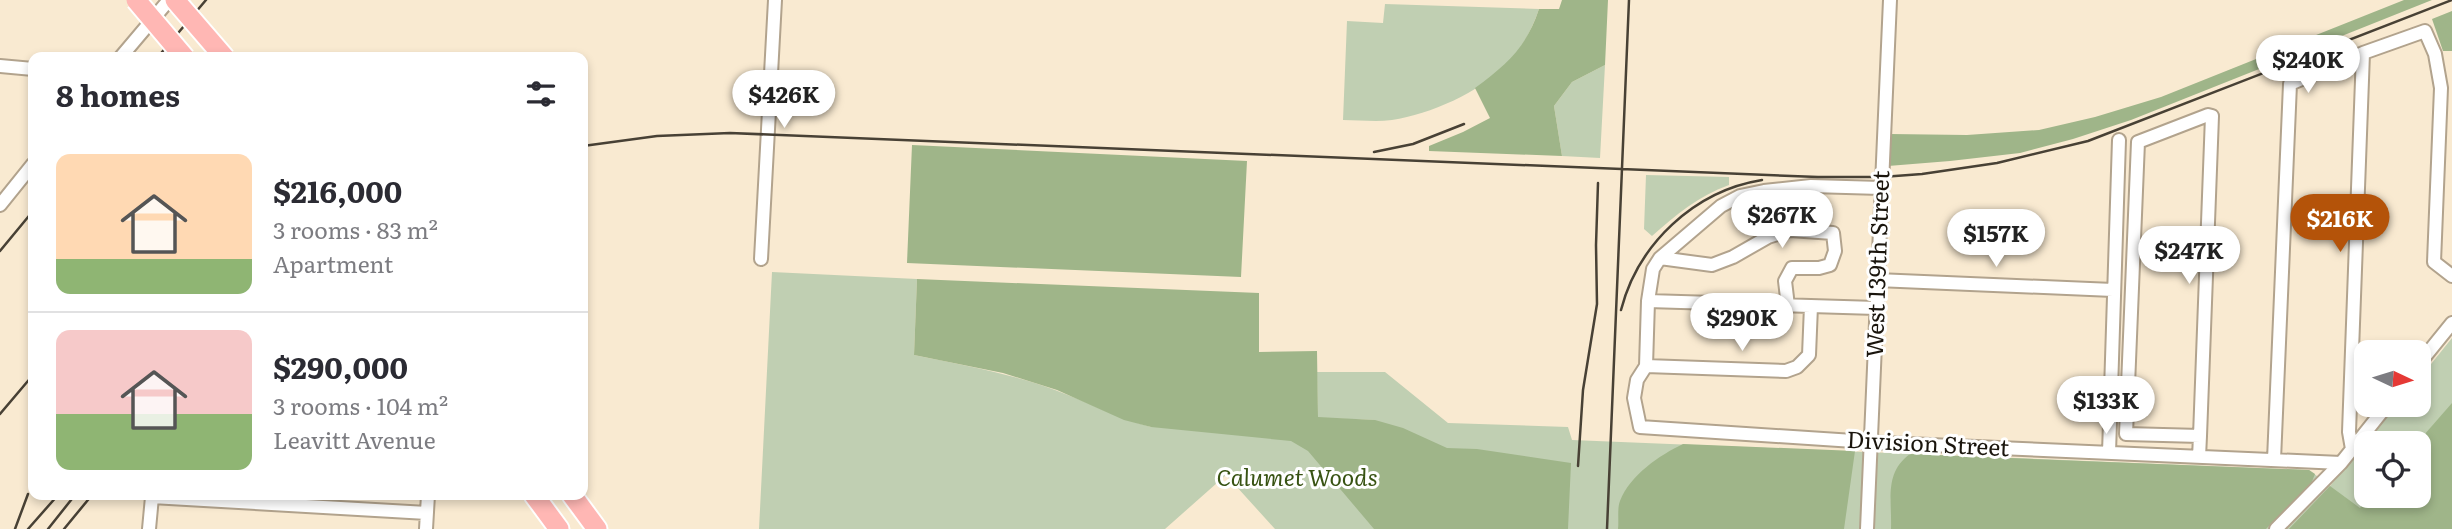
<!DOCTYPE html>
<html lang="en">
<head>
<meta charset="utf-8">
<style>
  :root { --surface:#fff; --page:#f7f7f7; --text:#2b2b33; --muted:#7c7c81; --line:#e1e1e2; --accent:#b45309 }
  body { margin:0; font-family:Literata,serif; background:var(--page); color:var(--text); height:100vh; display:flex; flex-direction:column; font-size:26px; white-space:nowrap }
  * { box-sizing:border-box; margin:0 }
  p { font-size:23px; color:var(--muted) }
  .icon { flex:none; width:38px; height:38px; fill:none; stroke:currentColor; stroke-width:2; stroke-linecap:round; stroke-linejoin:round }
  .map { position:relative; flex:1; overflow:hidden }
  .side { position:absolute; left:28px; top:52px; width:560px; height:448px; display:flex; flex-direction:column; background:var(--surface); border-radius:14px; box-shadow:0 4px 10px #0003 }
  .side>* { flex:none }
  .needle { width:46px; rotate:94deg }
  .fabs { position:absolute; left:2354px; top:340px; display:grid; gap:14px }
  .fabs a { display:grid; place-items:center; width:77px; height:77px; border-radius:14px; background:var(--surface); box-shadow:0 4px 10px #0003; font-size:35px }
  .price { position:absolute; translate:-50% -60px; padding:0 16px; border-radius:24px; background:#fff; color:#222; font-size:23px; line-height:46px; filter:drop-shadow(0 2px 4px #0008) }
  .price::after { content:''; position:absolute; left:50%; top:42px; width:21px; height:16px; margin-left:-10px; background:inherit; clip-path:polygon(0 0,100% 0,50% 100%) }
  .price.current { background:var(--accent); color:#fff }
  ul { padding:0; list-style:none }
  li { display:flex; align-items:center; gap:21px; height:175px; padding:0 28px }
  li+li { border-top:2px solid var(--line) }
  li span { display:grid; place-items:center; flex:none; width:196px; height:140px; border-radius:14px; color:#555 }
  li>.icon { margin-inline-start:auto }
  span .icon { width:84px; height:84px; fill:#fffc; stroke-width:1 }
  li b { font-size:30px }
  h2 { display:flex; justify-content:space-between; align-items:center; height:84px; padding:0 28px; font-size:30px }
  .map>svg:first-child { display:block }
  .green { fill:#c0cfb2; fill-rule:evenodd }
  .forest { fill:#9fb589 }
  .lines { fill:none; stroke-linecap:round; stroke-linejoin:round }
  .minor-casing { stroke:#b2a38d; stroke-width:16 }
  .highway-casing { stroke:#fff; stroke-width:23 }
  .minor { stroke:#fff; stroke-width:12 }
  .highway { stroke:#ffb7b4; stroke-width:19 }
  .rail { stroke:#484135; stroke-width:2.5 }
  .highway-bridge-casing { stroke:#fff; stroke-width:23; stroke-linecap:butt }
  .highway-bridge { stroke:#ffb7b4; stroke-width:19 }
  .labels { text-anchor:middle; stroke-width:6; stroke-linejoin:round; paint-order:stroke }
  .street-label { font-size:23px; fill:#1a150d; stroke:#fff }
  .park-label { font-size:23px; font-style:italic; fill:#385313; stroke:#fff }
</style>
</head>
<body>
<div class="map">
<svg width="2452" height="529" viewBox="0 0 2452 529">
  <rect width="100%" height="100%" fill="#f9ead1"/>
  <path class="green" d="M 1385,4 L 1539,9 C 1532,29 1522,49 1507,64 C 1478,93 1431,114 1392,120 C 1376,122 1359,120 1343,120 L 1347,21 L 1383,23 Z
    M 1605,65 L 1600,158 L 1562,156 L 1554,106 L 1572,82 Z
    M 1646,175 L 1729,177 L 1729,185 C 1698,196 1676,215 1652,236 L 1644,229 Z
    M 772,272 L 917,279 L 914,355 C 962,365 1009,373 1055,390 C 1088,402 1117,418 1151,427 L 1375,420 L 1318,418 L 1317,372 L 1385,372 L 1448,423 L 1568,427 L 1572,440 L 2309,470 L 2330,486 L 2397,404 L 2418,404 L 2419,379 L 2452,338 L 2452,529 L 1275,529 L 1226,475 L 1165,529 L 759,529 ZM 2366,443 L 2418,443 L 2418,495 L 2366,495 Z"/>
  <path class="forest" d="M 1562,0 L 1608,0 L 1605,65 L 1572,82 L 1554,106 L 1562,156 L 1429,151 L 1429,146 L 1463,132 L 1490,118 L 1475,88 C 1507,64 1526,48 1539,9 L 1559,9 Z
    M 2404,0 L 2432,0 L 2131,120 L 2073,139 L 2020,153 L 1950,161 L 1888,166 L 1890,134 L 1967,135 L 2039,130 L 2095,117 L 2161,97 Z
    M 2452,11 L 2452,51 L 2443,51 L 2432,19 Z
    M 912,145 L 1247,161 L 1241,277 L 907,263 Z
    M 917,279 L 1259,293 L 1259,352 L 1317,351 L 1318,417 L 1375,420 L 1403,428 L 1447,448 L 1477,449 L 1571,463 L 1568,529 L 1374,529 L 1308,451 L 1291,441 L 1151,427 L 1124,420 L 1057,390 L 1003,373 L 914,355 Z
    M 2452,403 L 2452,529 L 2289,529 L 2330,486 L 2360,508 L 2371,495 L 2418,495 L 2417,443 Z
    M 1683,444 L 1855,451 L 1844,529 L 1618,529 C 1619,521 1617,508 1620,501 C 1630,475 1660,455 1683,444 Z
    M 1910,454 L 2309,470 L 2315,474 L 2311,484 L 2266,529 L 1891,529 C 1892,499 1884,473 1910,454 Z"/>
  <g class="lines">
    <defs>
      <path id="minor" d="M 120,58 L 169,0
        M 0,66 L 33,69
        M 1881,188 L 1811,186 L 1764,191 L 1740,196 L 1721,206 L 1660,258 L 1653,269 L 1648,301 L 1646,366 L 1637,380 L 1634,398 L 1640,427 L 1884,443 L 2341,463
        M 0,205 L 33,164
        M 1660,258 L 1712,265 L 1733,257 L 1768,237 L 1790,230 L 1833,233 L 1835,251 L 1830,265 L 1819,268 L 1792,268 L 1785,281 L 1788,306
        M 761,259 L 775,0
        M 1877,280 L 2113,290
        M 1648,301 L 1876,308
        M 2418,365 L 2452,323
        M 1646,366 L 1786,371 L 1797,367 L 1809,355 L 1811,306
        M 2352,449 L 2349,432 L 2363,53
        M 2109,453 L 2119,140
        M 2199,457 L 2200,436 L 2212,116 L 2208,115 L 2138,142 L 2126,434 L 2200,436
        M 2274,460 L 2290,84 L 2363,53 L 2425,31 L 2435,54 L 2441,88 L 2434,262 L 2452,276
        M 149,529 L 152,497 L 427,513
        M 426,529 L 428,495
        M 1867,529 L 1890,0
        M 2276,529 L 2341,463 L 2388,404"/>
      <path id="highway" d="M 534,495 L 559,529
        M 572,495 L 597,529"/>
    </defs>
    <use href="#minor" class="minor-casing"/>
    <use href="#highway" class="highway-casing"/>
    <use href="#minor" class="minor"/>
    <use href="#highway" class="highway"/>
    <path class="rail" d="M 157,58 L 206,0
      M 583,146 L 657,136 L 730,133 L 1818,177 L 1882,177 L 1922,174 L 1997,163 L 2088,141 L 2452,0
      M 1374,152 L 1413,144 L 1464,124
      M 0,251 L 33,211
      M 1621,310 C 1638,244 1694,191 1762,180
      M 0,414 L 33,375
      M 1578,466 L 1583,390 L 1597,304 L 1596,245 L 1598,183
      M 15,529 L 28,494
      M 28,529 L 58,495
      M 48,529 L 75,495
      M 64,529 L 92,495
      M 1607,529 L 1629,0"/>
    <defs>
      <path id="highway-bridge" d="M 136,0 L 185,58
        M 175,0 L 225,58"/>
    </defs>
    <use href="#highway-bridge" class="highway-bridge-casing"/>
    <use href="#highway-bridge" class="highway-bridge"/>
  </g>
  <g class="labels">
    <g class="street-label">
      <text transform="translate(1878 264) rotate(-88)" y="8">West 139th Street</text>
      <text transform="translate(1928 444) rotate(3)" y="8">Division Street</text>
    </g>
    <g class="park-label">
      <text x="1297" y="486">Calumet Woods</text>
    </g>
  </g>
</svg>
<div class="fabs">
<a><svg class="needle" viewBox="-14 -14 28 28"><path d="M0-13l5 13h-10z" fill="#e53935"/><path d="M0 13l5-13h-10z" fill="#7c7c81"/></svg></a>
<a><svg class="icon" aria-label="locate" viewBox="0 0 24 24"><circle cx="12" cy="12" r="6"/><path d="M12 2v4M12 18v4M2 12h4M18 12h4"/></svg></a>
</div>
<b class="price" style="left:2308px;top:95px">$240K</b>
<b class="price" style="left:784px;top:130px">$426K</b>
<b class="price" style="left:1782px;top:250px">$267K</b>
<b class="price current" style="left:2340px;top:254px">$216K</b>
<b class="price" style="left:1996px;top:269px">$157K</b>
<b class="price" style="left:2189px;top:286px">$247K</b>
<b class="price" style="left:1742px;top:353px">$290K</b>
<b class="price" style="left:2106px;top:436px">$133K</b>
<section class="side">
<h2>8 homes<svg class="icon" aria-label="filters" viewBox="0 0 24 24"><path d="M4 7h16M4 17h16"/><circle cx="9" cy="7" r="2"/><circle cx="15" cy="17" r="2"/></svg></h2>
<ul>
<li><span style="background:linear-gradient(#ffd9b3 75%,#8fb573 0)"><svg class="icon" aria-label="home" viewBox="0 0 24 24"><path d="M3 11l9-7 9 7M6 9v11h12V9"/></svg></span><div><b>$216,000</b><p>3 rooms · 83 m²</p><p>Apartment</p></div></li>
<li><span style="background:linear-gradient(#f6c9c9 60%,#8fb573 0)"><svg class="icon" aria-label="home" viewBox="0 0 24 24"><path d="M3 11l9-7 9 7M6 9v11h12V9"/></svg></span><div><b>$290,000</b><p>3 rooms · 104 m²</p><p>Leavitt Avenue</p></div></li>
</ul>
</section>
</div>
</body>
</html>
